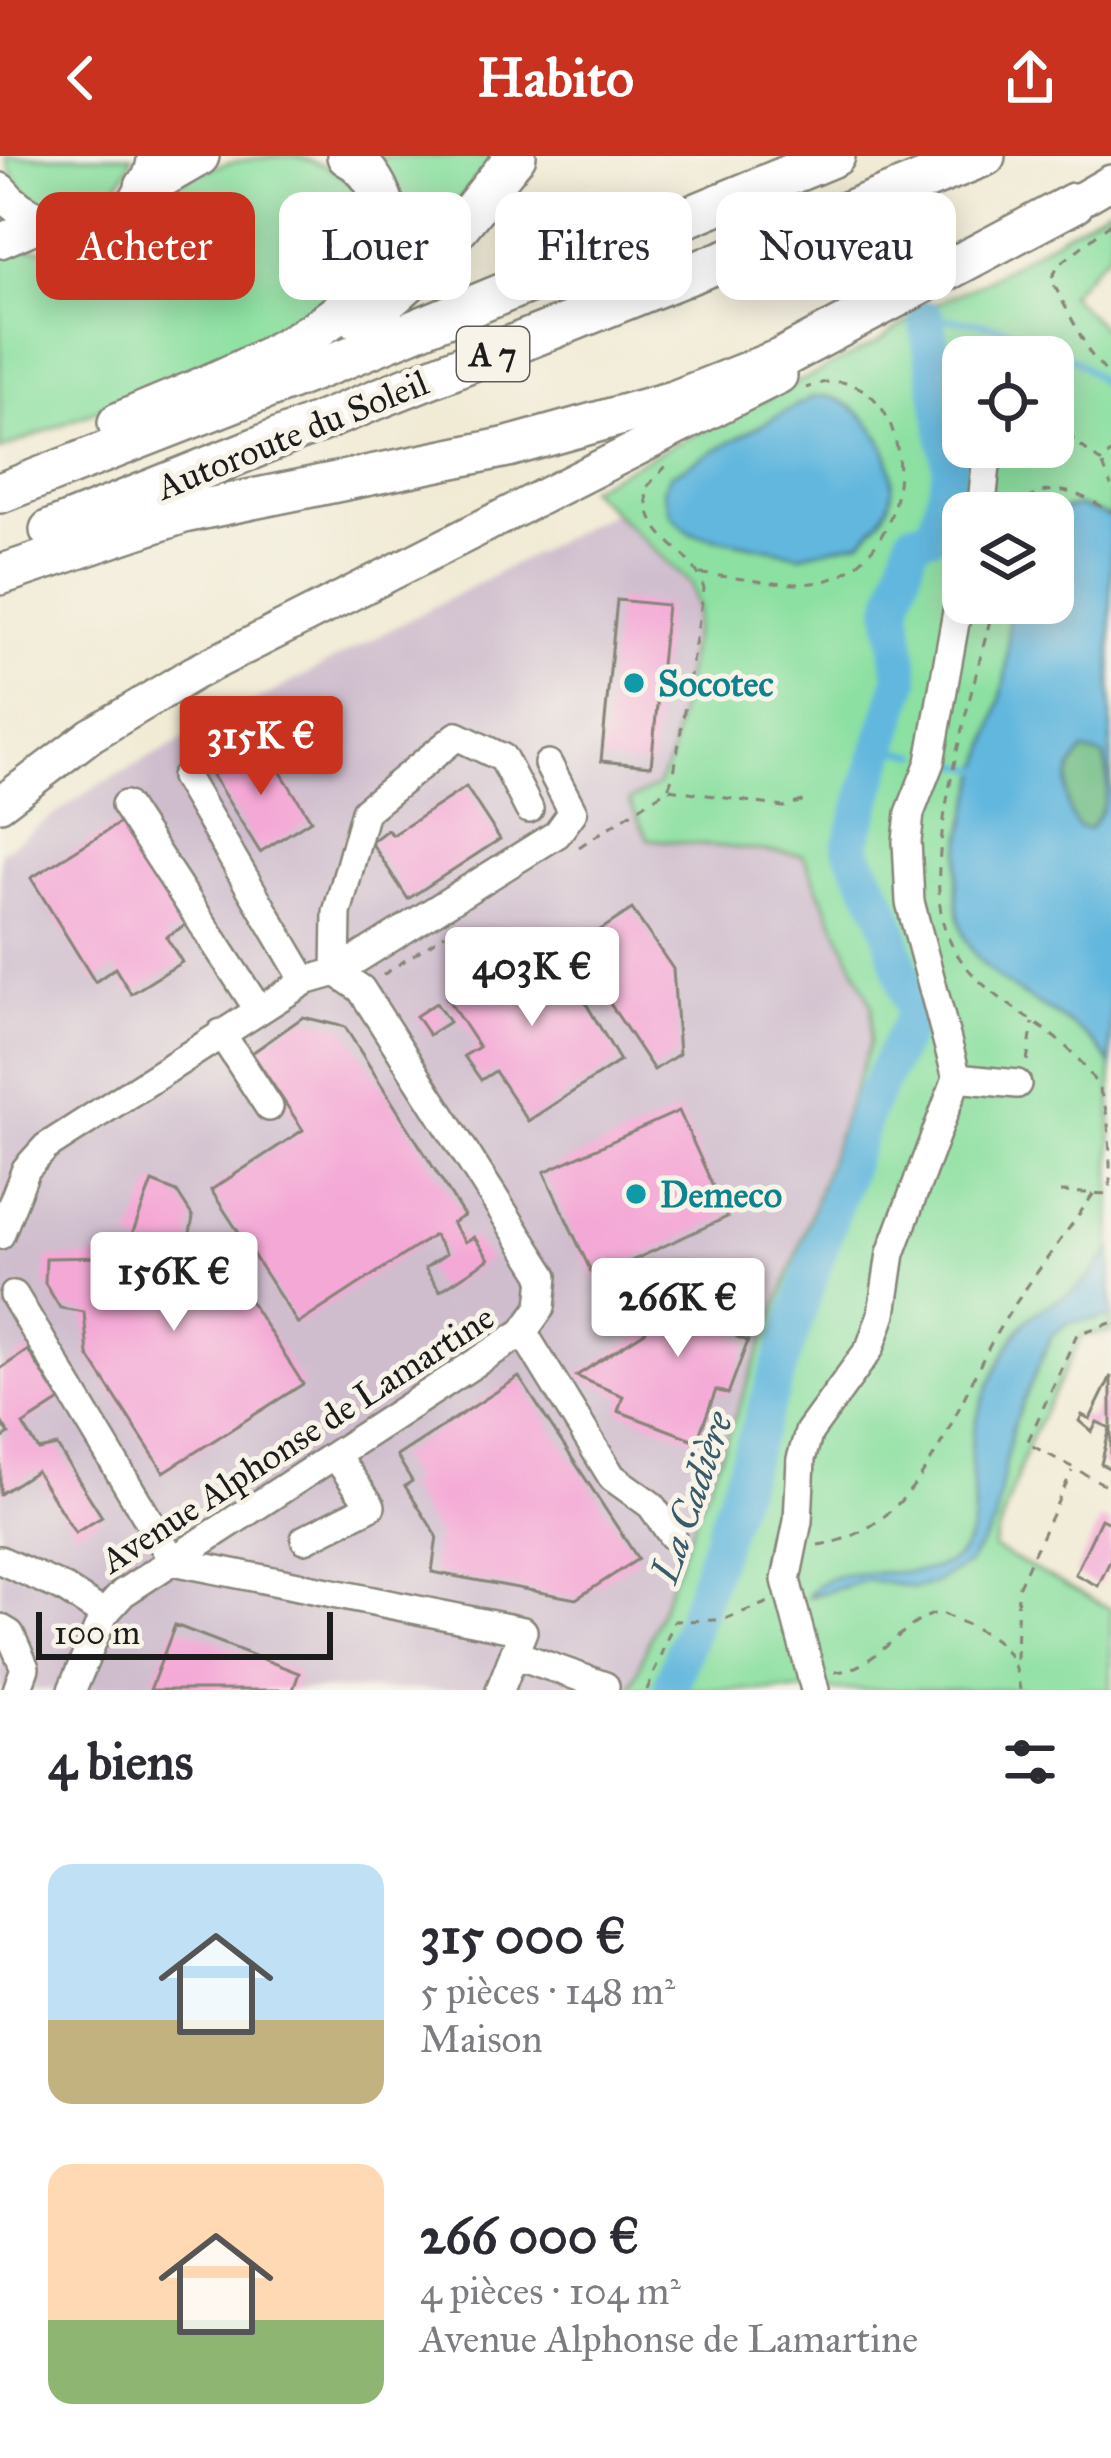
<!DOCTYPE html>
<html lang="fr">
<head>
<meta charset="utf-8">
<style>
  :root { --surface:#fff; --page:#f2f2f3; --text:#2b2b33; --muted:#7c7c81; --accent:#c8321e }
  body { margin:0; font-family:"IM FELL Great Primer",serif; background:var(--page); color:var(--text); height:100vh; display:flex; flex-direction:column; font-size:45px; white-space:nowrap }
  * { box-sizing:border-box; margin:0 }
  p { font-size:39px; color:var(--muted) }
  .icon { flex:none; width:66px; height:66px; fill:none; stroke:currentColor; stroke-width:2; stroke-linecap:round; stroke-linejoin:round }
  .map { position:relative; height:1534px; overflow:hidden }
  .sheet { display:flex; flex-direction:column; background:var(--surface); flex:1 }
  .sheet>* { flex:none }
  .banner { position:absolute; left:36px; top:36px; width:1041px; height:108px; display:flex; gap:24px }
  .fabs { position:absolute; left:942px; top:180px; display:grid; gap:24px }
  .fabs a { display:grid; place-items:center; width:132px; height:132px; border-radius:24px; background:var(--surface); box-shadow:0 6px 30px #0003; font-size:60px }
  .scale { position:absolute; left:36px; bottom:30px; width:297px; box-sizing:border-box; padding-left:12px; border:6px solid #1c1c1c; border-top:0; font-size:33px; line-height:42px; white-space:nowrap; color:#1c1c1c; -webkit-text-stroke:9px #f7f3e8; paint-order:stroke }
  .price { position:absolute; translate:-50% -102px; padding:0 27px; border-radius:12px; background:#fff; color:#222; font-size:39px; line-height:78px; filter:drop-shadow(0 3px 6px #0008) }
  .price::after { content:''; position:absolute; left:50%; top:72px; width:36px; height:27px; margin-left:-18px; background:inherit; clip-path:polygon(0 0,100% 0,50% 100%) }
  .price.current { background:var(--accent); color:#fff }
  ul { padding:0; list-style:none }
  li { display:flex; align-items:center; gap:36px; height:300px; padding:0 48px }
  li span { display:grid; place-items:center; flex:none; width:336px; height:240px; border-radius:24px; color:#555 }
  li>.icon { margin-inline-start:auto }
  span .icon { width:144px; height:144px; fill:#fffc; stroke-width:1 }
  li b { font-size:51px }
  h2 { display:flex; justify-content:space-between; align-items:center; height:144px; padding:0 48px; font-size:51px }
  .pill { padding:0 42px; border-radius:24px; background:var(--surface); box-shadow:0 6px 30px #0003; font-size:42px; line-height:108px }
  .pill.current { background:var(--accent); color:#fff }
  header { display:flex; justify-content:space-between; align-items:center; height:156px; padding:0 48px; background:var(--accent); color:#fff; font-size:54px; font-weight:800 }
  .map>svg:first-child { display:block }
  .industrial { fill:#cfbdce }
  .green { fill:#8ce0a1; stroke:#547e5e; stroke-width:3; fill-rule:evenodd }
  .forest { fill:#71be87; stroke:#466d52; stroke-width:3 }
  .water { fill:#62b7de; stroke:#3f6a7d; stroke-width:3; fill-rule:evenodd }
  .lines { fill:none; stroke-linecap:round; stroke-linejoin:round }
  .stream { stroke:#62b7de; stroke-width:6 }
  .river { stroke:#62b7de; stroke-width:36 }
  .building { fill:#f4a8d6 }
  .minor-casing { stroke:#868478; stroke-width:32 }
  .major-casing { stroke:#868478; stroke-width:38 }
  .highway-casing { stroke:#868478; stroke-width:44 }
  .path { stroke:#868478; stroke-width:3; stroke-dasharray:9 9; stroke-linecap:butt }
  .minor { stroke:#fff; stroke-width:27 }
  .major { stroke:#fff; stroke-width:33 }
  .highway { stroke:#fff; stroke-width:39 }
  .culture-dot { fill:#0f9aa8; stroke:#f7f3e8; stroke-width:4.5 }
  .labels { text-anchor:middle; stroke-width:10; stroke-linejoin:round; paint-order:stroke }
  .shield { fill:#f7f3e8; stroke:#5e5c59; stroke-width:3 }
  .shield-label { font-size:33px; font-weight:bold; fill:#1c1c1c }
  .street-label { font-size:36px; fill:#1c1c1c; stroke:#f7f3e8 }
  .culture-label { font-size:36px; font-weight:bold; fill:#0d838f; stroke:#f7f3e8; text-anchor:start }
  .water-label { font-size:39px; font-style:italic; fill:#385a6a; stroke:#f7f3e8 }
</style>
</head>
<body>
<header><svg class="icon" aria-label="back" viewBox="0 0 24 24"><path d="M15 5l-7 7 7 7"/></svg>Habito<svg class="icon" aria-label="share" viewBox="0 0 24 24"><path d="M12 15V3M7 8l5-5 5 5M5 13v7h14v-7"/></svg></header>
<div class="map">
<svg width="1111" height="1534" viewBox="0 0 1111 1534">
  <rect width="100%" height="100%" fill="#f7f3e8"/>
  <filter id="ink" filterUnits="userSpaceOnUse"><feTurbulence type="fractalNoise" baseFrequency=".00833" numOctaves="2"/><feDisplacementMap in="SourceGraphic" scale="24" xChannelSelector="R" yChannelSelector="G"/><feConvolveMatrix kernelMatrix="1 2 1 2 8 2 1 2 1" color-interpolation-filters="sRGB"/></filter>
  <filter id="wash" filterUnits="userSpaceOnUse"><feTurbulence type="fractalNoise" baseFrequency=".004" numOctaves="4" result="noise"/><feDisplacementMap in="SourceGraphic" scale="48" xChannelSelector="R" yChannelSelector="G"/><feGaussianBlur stdDeviation="2.7" result="paint"/><feColorMatrix in="noise" values="0 0 0 0 0 0 0 0 0 0 0 0 0 0 0 0 0 1.4 0 .05"/><feComposite in="paint" operator="in"/></filter>
  <g filter="url(#wash)">
    <rect width="100%" height="100%" fill="#f1ebd5"/>
    <path class="industrial" d="M 616,354 L 691,428 L 698,452 L 670,604 L 657,630 L 629,645 L 648,683 L 803,699 L 872,849 L 870,887 L 797,1098 L 630,1534 L 0,1534 L 0,697 L 98,629 Z"/>
    <path class="green" d="M 6,0 L 132,0 C 110,70 25,74 6,0 Z
      M 297,0 C 371,23 373,47 365,118 L 271,183 L 0,294 L 0,95 C 35,88 78,103 111,88 C 139,74 144,52 163,37 C 199,8 253,0 297,0 Z
      M 366,0 L 496,0 L 384,132 Z
      M 1111,50 L 1111,94 L 1069,138 L 1111,180 L 1111,1176 L 1082,1180 L 1029,1286 L 993,1392 L 1111,1453 L 1111,1534 L 630,1534 L 797,1098 L 870,887 L 872,850 L 803,699 L 648,683 L 629,645 L 657,630 L 670,604 L 698,452 L 691,428 L 588,332 L 878,186 L 928,151 L 983,126 ZM 963,201 L 1053,201 L 1053,291 L 963,291 ZM 963,357 L 1053,357 L 1053,447 L 963,447 Z"/>
    <path class="forest" d="M 1083,595 L 1104,600 C 1111,625 1108,653 1089,673 L 1078,671 C 1060,649 1064,615 1083,595 Z"/>
    <path class="water" d="M 825,240 C 868,248 902,302 890,345 C 885,361 872,373 861,385 L 801,399 L 691,377 L 671,359 L 663,334 L 670,319 L 812,241 Z
      M 1078,350 L 1111,361 L 1111,909 C 1078,854 1003,845 970,791 C 929,724 994,594 1005,521 C 1009,497 1008,472 1008,447 L 1053,447 L 1053,357 L 1048,357 ZM 1083,595 L 1104,600 C 1111,625 1108,653 1089,673 L 1078,671 C 1060,649 1064,615 1083,595 Z
      M 1111,1093 L 1111,1161 L 1067,1167 L 1051,1180 L 1012,1273 L 995,1367 L 968,1408 L 933,1428 L 915,1432 L 867,1424 L 808,1441 C 832,1396 924,1435 960,1398 C 988,1369 963,1309 974,1272 C 983,1239 1005,1189 1027,1164 C 1040,1150 1060,1145 1074,1135 C 1089,1125 1101,1108 1111,1093 Z"/>
    <g class="lines">
      <path class="stream" d="M 926,162 C 998,165 1061,179 1111,237
        M 881,591 L 919,599
        M 938,603 L 987,615"/>
      <path class="river" d="M 867,71 L 909,120
        M 670,1534 L 868,950 L 914,859 L 884,755 L 850,691 L 902,523 L 893,451 L 913,383 L 934,377 L 951,314 L 926,162"/>
    </g>
    <g id="blocks">
      <path class="building" d="M 617,444 L 667,449 L 651,610 L 601,605 Z
        M 263,588 L 311,664 L 260,696 L 212,619 Z
        M 466,631 L 500,683 L 408,743 L 371,686 L 387,674 L 393,679 Z
        M 123,665 L 187,768 L 166,781 L 182,806 L 131,838 L 115,812 L 95,826 L 31,722 Z
        M 632,753 L 673,813 L 679,898 L 654,914 L 573,792 Z
        M 537,781 L 553,805 L 559,802 L 620,905 L 528,965 L 495,915 L 481,924 L 464,900 L 479,891 L 446,841 Z
        M 436,847 L 449,866 L 429,879 L 416,860 Z
        M 303,861 L 345,871 L 464,1060 L 452,1067 L 465,1086 L 474,1081 L 489,1103 L 440,1135 L 425,1112 L 446,1098 L 434,1079 L 298,1168 L 211,1034 L 303,974 L 252,897 Z
        M 679,955 L 727,1061 L 594,1122 L 544,1016 Z
        M 152,1026 L 177,1036 L 193,1061 L 189,1083 L 222,1101 L 303,1228 L 164,1316 L 88,1199 L 84,1156 L 60,1152 L 45,1127 L 46,1102 L 105,1101 L 106,1112 L 132,1111 L 141,1088 L 130,1084 Z
        M 694,1125 L 750,1147 L 737,1181 L 748,1185 L 728,1238 L 716,1234 L 697,1285 L 618,1255 L 623,1240 L 576,1220 L 645,1176 L 658,1148 Z
        M 28,1194 L 60,1245 L 23,1269 L 39,1294 L 57,1290 L 102,1361 L 75,1377 L 36,1315 L 0,1338 L 0,1284 L 9,1278 L 0,1264 L 0,1213 Z
        M 1111,1220 L 1111,1313 L 1101,1308 L 1110,1272 L 1097,1266 L 1092,1276 L 1079,1265 L 1082,1259 L 1090,1263 Z
        M 519,1221 L 638,1403 L 576,1443 L 432,1416 L 437,1380 L 405,1330 L 412,1325 L 397,1300 Z
        M 1101,1363 L 1111,1368 L 1111,1403 L 1098,1430 L 1075,1418 Z
        M 175,1469 L 299,1517 L 293,1534 L 150,1534 Z"/>
    </g>
  </g>
  <g filter="url(#ink)">
    <use href="#blocks" fill-opacity="0" stroke="#868478" stroke-width="3"/>
    <g class="lines">
      <defs>
        <path id="minor" d="M 981,357 L 988,291
          M 185,621 L 305,825
          M 125,649 L 258,853
          M 336,816 L 337,757 L 365,655 L 457,580 L 503,602 L 529,653
          M 336,816 L 557,678 L 573,656 L 548,608
          M 221,877 L 269,951
          M 957,922 L 1017,928
          M 0,1079 L 26,1013 L 46,991 L 305,825 L 336,816 L 361,833 L 544,1120 L 541,1151 L 523,1176 L 123,1437 L 104,1458 L 72,1534
          M 14,1139 L 173,1405 L 523,1475 L 500,1534
          M 523,1176 L 612,1321 L 651,1349 L 672,1379
          M 305,1383 L 371,1350 L 335,1299
          M 0,1404 L 65,1433 L 104,1458
          M 0,1472 L 10,1478 L 25,1512 L 17,1534
          M 514,1498 L 605,1530
          M 815,1534 L 786,1424 L 798,1365 L 801,1303 L 809,1276 L 870,1192 L 882,1158 L 891,1097 L 957,922 L 910,746 L 907,685 L 910,657 L 930,606 L 963,422"/>
        <path id="major" d="M 0,34 C 47,91 143,82 155,0
          M 1052,60 L 1111,26
          M 0,85 L 40,68
          M 0,648 L 91,579 L 194,517 L 780,220"/>
        <path id="highway" d="M 145,31 L 199,0
          M 360,165 C 426,121 466,60 516,0
          M 118,267 C 192,232 411,164 387,60 C 382,36 369,11 347,0
          M 0,337 L 354,199 L 835,0
          M 50,374 L 985,0
          M 0,419 L 184,357 L 508,291 L 676,244 L 780,203 L 1074,47"/>
      </defs>
      <use href="#minor" class="minor-casing"/>
      <use href="#major" class="major-casing"/>
      <use href="#highway" class="highway-casing"/>
      <path class="path" d="M 1111,67 L 1060,108 L 1051,123 L 1089,196 L 1111,222
        M 1053,267 L 1102,307 L 1111,296
        M 1103,309 L 1111,330
        M 1014,357 C 1043,319 1078,336 1111,356
        M 700,418 C 739,420 802,438 838,420 C 937,372 907,190 806,232
        M 994,447 C 976,527 920,698 945,773 C 973,855 1077,865 1104,946 C 1111,974 1110,1008 1110,1038
        M 670,633 L 783,651 L 806,644
        M 579,691 L 668,633 L 674,617 L 704,433 C 692,388 645,389 646,332 L 667,309
        M 383,819 L 445,778
        M 1027,905 L 1033,867
        M 1060,1036 L 1109,1038
        M 1111,1167 L 1077,1178 L 1027,1287 L 1111,1332
        M 818,1389 C 923,1375 953,1251 999,1173 C 1028,1126 1063,1082 1094,1037
        M 1016,1503 L 1018,1432 L 1072,1315
        M 835,1516 C 877,1513 900,1466 940,1456 C 985,1479 1012,1479 1020,1534
        M 647,1534 L 674,1465 L 722,1464 L 769,1446"/>
      <use href="#minor" class="minor"/>
      <use href="#major" class="major"/>
      <use href="#highway" class="highway"/>
    </g>
  </g>
  <g class="culture-dot">
    <circle cx="634" cy="527" r="12"/>
    <circle cx="636" cy="1038" r="12"/>
  </g>
  <g class="labels">
    <rect class="shield" x="457" y="171" width="72" height="54" rx="9"/>
    <g class="shield-label">
      <text x="493" y="210">A 7</text>
    </g>
    <g class="street-label">
      <text transform="translate(292 278) rotate(-22)" y="13">Autoroute du Soleil</text>
      <text transform="translate(297 1282) rotate(-33)" y="13">Avenue Alphonse de Lamartine</text>
    </g>
    <g class="culture-label">
      <text x="658" y="540">Socotec</text>
      <text x="660" y="1051">Demeco</text>
    </g>
    <g class="water-label">
      <text transform="translate(691 1341) rotate(-71)" y="14">La Cadière</text>
    </g>
  </g>
</svg>
<div class="fabs">
<a><svg class="icon" aria-label="locate" viewBox="0 0 24 24"><circle cx="12" cy="12" r="6"/><path d="M12 2v4M12 18v4M2 12h4M18 12h4"/></svg></a>
<a><svg class="icon" aria-label="layers" viewBox="0 0 24 24"><path d="M12 4l9 5-9 5-9-5zM3 14l9 5 9-5"/></svg></a>
</div>
<div class="scale">100 m</div>
<b class="price current" style="left:261px;top:642px">315K €</b>
<b class="price" style="left:532px;top:873px">403K €</b>
<b class="price" style="left:174px;top:1178px">156K €</b>
<b class="price" style="left:678px;top:1204px">266K €</b>
<div class="banner">
<a class="pill current">Acheter</a>
<a class="pill">Louer</a>
<a class="pill">Filtres</a>
<a class="pill">Nouveau</a>
</div>
</div>
<section class="sheet">
<h2>4 biens<svg class="icon" aria-label="filters" viewBox="0 0 24 24"><path d="M4 7h16M4 17h16"/><circle cx="9" cy="7" r="2"/><circle cx="15" cy="17" r="2"/></svg></h2>
<ul>
<li><span style="background:linear-gradient(#bfe0f5 65%,#c2b280 0)"><svg class="icon" aria-label="home" viewBox="0 0 24 24"><path d="M3 11l9-7 9 7M6 9v11h12V9"/></svg></span><div><b>315 000 €</b><p>5 pièces · 148 m²</p><p>Maison</p></div></li>
<li><span style="background:linear-gradient(#ffd9b3 65%,#8fb573 0)"><svg class="icon" aria-label="home" viewBox="0 0 24 24"><path d="M3 11l9-7 9 7M6 9v11h12V9"/></svg></span><div><b>266 000 €</b><p>4 pièces · 104 m²</p><p>Avenue Alphonse de Lamartine</p></div></li>
</ul>
</section>
</body>
</html>
